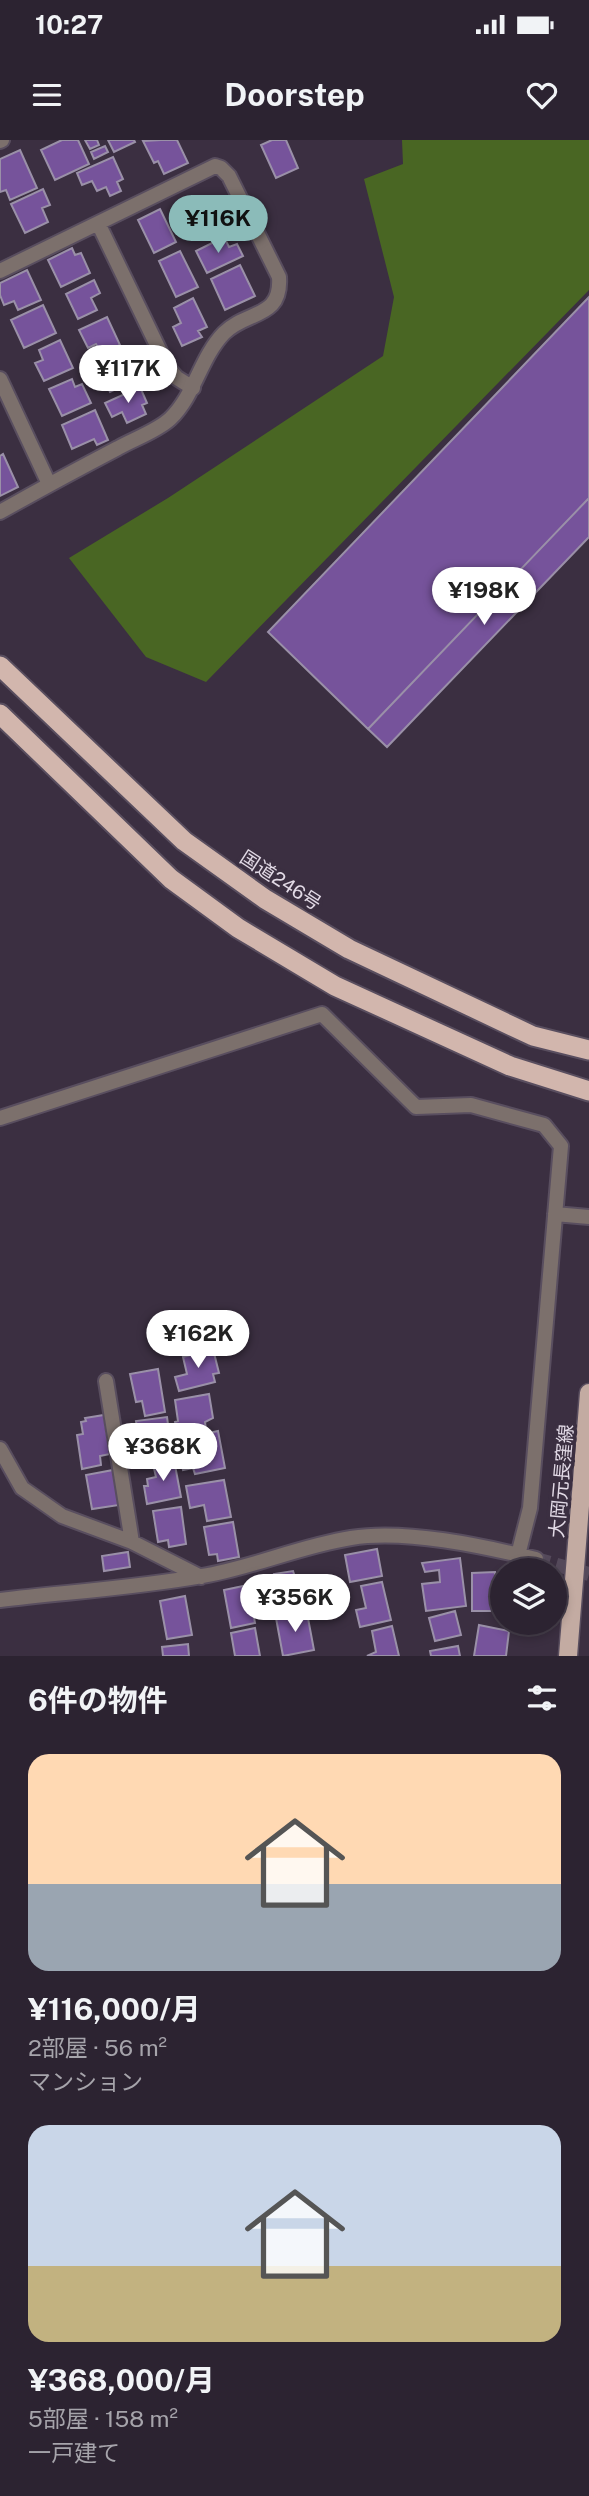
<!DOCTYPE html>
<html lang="ja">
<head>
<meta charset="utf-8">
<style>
  :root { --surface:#2c2331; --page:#342b39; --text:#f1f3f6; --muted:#a6a4ab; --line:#48404d; --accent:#8bbbb9 }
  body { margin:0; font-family:"Public Sans","Noto Sans JP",sans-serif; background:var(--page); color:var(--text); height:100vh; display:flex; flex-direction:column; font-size:26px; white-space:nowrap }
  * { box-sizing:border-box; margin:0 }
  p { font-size:23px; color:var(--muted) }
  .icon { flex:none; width:38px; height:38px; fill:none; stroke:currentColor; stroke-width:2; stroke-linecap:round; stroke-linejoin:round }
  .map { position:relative; height:1516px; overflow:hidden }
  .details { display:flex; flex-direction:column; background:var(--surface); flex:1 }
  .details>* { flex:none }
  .buttons { position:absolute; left:490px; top:1418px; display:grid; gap:14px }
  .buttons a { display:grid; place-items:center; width:77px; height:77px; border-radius:50%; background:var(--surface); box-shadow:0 4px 10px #0003,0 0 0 2px var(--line); font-size:35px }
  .price { position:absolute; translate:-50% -60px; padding:0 16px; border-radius:24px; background:#fff; color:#222; font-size:23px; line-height:46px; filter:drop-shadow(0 2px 4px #0008) }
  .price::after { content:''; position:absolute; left:50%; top:42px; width:21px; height:16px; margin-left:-10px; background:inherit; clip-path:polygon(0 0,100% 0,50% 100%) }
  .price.active { background:var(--accent); color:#111 }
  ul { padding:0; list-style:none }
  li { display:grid; align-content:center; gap:14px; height:371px; padding:0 28px }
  li span { display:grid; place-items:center; height:217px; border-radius:21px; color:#555 }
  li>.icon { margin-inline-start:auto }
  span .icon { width:126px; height:126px; fill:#fffc; stroke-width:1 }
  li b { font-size:30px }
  h2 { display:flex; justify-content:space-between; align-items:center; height:84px; padding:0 28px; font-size:30px }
  .status { display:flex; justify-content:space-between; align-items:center; height:49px; padding:0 35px; background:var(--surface); direction:ltr }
  .status svg { height:19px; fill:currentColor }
  header { display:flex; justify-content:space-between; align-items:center; height:91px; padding:0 28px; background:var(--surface); font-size:32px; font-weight:700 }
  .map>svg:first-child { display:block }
  .green { fill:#496623 }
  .building { fill:#76539b; stroke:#9a90a8; stroke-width:2 }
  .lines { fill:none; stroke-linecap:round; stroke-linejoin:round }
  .minor-tunnel { stroke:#54495a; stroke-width:14; stroke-dasharray:14 7; stroke-linecap:butt }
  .minor-casing { stroke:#594e5f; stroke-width:18 }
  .primary-casing { stroke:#594e5f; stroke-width:21 }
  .trunk-casing { stroke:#594e5f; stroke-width:23 }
  .minor { stroke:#7c706c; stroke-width:14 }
  .primary { stroke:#c3aba2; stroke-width:18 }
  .trunk { stroke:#d2b6ad; stroke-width:19 }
  .labels { text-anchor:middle; stroke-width:7; stroke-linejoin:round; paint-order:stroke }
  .street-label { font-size:19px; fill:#e2dae6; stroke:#3b2f41 }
</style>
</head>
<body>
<div class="status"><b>10:27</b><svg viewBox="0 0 49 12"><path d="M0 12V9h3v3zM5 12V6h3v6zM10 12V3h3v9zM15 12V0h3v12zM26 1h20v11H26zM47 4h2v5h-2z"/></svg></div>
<header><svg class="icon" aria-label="menu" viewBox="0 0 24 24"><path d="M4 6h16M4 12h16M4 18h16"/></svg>Doorstep<svg class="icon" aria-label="heart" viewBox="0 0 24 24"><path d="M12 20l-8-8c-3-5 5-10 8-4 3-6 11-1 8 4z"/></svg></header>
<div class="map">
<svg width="589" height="1516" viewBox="0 0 589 1516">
  <rect width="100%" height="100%" fill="#3b2f41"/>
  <path class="green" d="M 402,0 L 589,0 L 589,150 L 206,542 L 146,517 L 69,418 L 168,358 L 383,216 L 394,157 L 364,39 L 403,24 Z"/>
  <path class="building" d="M 62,0 L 78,0 L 89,24 L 55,40 L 41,10 Z
    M 85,0 L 97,0 L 99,5 L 90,9 Z
    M 108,0 L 134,0 L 135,2 L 114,12 Z
    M 161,0 L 177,0 L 188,23 L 164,34 L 158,21 L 154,23 L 143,1 Z
    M 272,0 L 286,0 L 298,28 L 276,38 L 261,5 Z
    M 105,6 L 108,12 L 94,19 L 91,12 Z
    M 20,10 L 37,48 L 10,60 L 6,50 L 0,52 L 0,19 Z
    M 113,17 L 123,39 L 117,42 L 121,51 L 110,56 L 106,47 L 97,51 L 92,41 L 82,45 L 77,33 Z
    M 43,49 L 50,65 L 42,68 L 48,82 L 25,93 L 11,64 Z
    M 198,57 L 201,65 L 208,62 L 218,81 L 189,95 L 176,68 Z
    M 160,69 L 176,102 L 154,113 L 138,80 Z
    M 224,97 L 229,107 L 237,104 L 243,116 L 207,133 L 196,111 Z
    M 72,108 L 75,115 L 81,113 L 90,133 L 61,147 L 48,120 Z
    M 180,111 L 198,147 L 176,157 L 159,121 Z
    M 240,125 L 255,156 L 225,170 L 211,139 Z
    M 27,130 L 41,160 L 18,170 L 14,161 L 4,165 L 0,155 L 0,143 Z
    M 94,140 L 100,153 L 91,158 L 97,170 L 78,179 L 66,154 Z
    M 589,157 L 589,358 L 368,589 L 268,492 Z
    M 193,158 L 207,187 L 198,191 L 202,197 L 182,206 L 173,187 L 181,183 L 174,168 Z
    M 43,165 L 56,193 L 24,208 L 11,180 Z
    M 107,177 L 120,205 L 101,214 L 96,204 L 88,208 L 79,190 Z
    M 60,200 L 73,228 L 44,241 L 35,223 L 43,220 L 39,210 Z
    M 124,209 L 134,230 L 128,233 L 132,241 L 110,252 L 96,222 Z
    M 72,239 L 75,247 L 82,244 L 91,263 L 62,276 L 49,249 Z
    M 140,247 L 147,263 L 142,265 L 146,274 L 127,283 L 122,272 L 112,277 L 105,263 Z
    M 95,270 L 108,300 L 97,305 L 94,299 L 72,309 L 62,285 Z
    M 3,314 L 18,347 L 0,356 L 0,316 Z
    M 589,358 L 589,397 L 387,607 L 368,589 Z
    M 213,1209 L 219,1233 L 213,1234 L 215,1242 L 179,1251 L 175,1237 L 187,1234 L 183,1217 Z
    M 158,1229 L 165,1272 L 145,1276 L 142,1261 L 136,1262 L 130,1234 Z
    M 209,1254 L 213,1278 L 205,1282 L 206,1290 L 178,1295 L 175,1282 L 178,1281 L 175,1260 Z
    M 104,1275 L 110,1314 L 100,1316 L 101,1325 L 82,1329 L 77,1295 L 83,1294 L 81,1282 L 86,1281 L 85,1278 Z
    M 167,1277 L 172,1314 L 141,1318 L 136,1281 Z
    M 218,1291 L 225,1328 L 195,1334 L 193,1328 L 183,1330 L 177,1300 Z
    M 174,1320 L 181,1357 L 147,1364 L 144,1346 L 148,1346 L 147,1339 L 156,1337 L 153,1324 Z
    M 113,1330 L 119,1365 L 92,1369 L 86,1335 Z
    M 224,1340 L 231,1377 L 207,1381 L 204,1365 L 190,1368 L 186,1346 Z
    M 181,1367 L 186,1404 L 169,1407 L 168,1400 L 158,1402 L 153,1371 Z
    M 233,1382 L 239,1417 L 218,1421 L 217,1414 L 209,1415 L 204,1387 Z
    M 377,1409 L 382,1436 L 350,1442 L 345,1415 Z
    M 128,1412 L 130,1427 L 104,1431 L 102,1416 Z
    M 460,1418 L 466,1466 L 426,1471 L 422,1444 L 440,1442 L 439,1430 L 425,1432 L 422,1423 Z
    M 293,1431 L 295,1437 L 300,1436 L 306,1467 L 282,1472 L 274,1434 Z
    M 495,1432 L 496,1471 L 472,1471 L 472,1433 Z
    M 382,1442 L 391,1480 L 360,1487 L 356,1470 L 366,1468 L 361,1446 Z
    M 248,1445 L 255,1483 L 231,1488 L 224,1450 Z
    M 185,1456 L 192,1495 L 167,1499 L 160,1461 Z
    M 455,1471 L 461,1495 L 435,1501 L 429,1478 Z
    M 307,1473 L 314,1510 L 283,1516 L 276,1478 Z
    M 479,1485 L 509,1491 L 506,1516 L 474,1516 Z
    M 392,1486 L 399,1516 L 367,1516 L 376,1512 L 372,1491 Z
    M 255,1488 L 260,1516 L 235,1516 L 231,1493 Z
    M 188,1504 L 189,1516 L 163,1516 L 162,1507 Z
    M 458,1506 L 460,1516 L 431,1516 L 430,1511 Z"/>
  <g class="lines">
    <path class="minor-tunnel" d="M 536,1419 L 589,1434"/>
    <defs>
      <path id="minor" d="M 0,1 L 2,0
        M 98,83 L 168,228 L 177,238 L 193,248
        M 0,131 L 215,26 L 221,28 L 229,36 L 279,137 C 282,179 247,170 224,193 C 200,218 195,255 170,279 C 157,291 134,299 118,308 C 78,329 39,350 0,372
        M 0,239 L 49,344
        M 0,978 L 322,874 L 416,967 L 471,965 L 544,985 L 561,1006 L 530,1368 L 518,1415
        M 555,1074 L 589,1077
        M 106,1241 L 132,1402
        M 0,1309 L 22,1348 L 62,1376 L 132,1402 L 201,1437
        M 0,1460 C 67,1452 135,1448 202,1436 C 252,1428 300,1406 351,1398 C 405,1389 483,1406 536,1419"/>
      <path id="primary" d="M 568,1516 L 589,1253"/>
      <path id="trunk" d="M 0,526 L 184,701 L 265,759 L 349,809 L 533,896 L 589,910
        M 0,574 L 171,739 L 238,788 L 335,846 L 510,926 L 589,951"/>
    </defs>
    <use href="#minor" class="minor-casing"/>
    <use href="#primary" class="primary-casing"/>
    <use href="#trunk" class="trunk-casing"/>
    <use href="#minor" class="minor"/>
    <use href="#primary" class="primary"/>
    <use href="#trunk" class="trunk"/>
  </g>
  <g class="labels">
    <g class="street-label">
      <text transform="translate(281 740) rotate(33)" y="7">国道246号</text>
      <text transform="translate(561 1341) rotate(-85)" y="7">大岡元長窪線</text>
    </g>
  </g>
</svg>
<div class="buttons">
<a><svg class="icon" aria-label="layers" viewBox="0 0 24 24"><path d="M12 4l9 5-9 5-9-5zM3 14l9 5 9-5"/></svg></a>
</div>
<b class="price active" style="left:218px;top:115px">¥116K</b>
<b class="price" style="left:128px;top:265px">¥117K</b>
<b class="price" style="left:484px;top:487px">¥198K</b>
<b class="price" style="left:198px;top:1230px">¥162K</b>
<b class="price" style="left:163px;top:1343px">¥368K</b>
<b class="price" style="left:295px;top:1494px">¥356K</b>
</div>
<section class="details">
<h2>6件の物件<svg class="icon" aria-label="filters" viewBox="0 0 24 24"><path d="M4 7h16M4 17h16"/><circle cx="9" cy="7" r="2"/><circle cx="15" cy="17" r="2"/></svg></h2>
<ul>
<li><span style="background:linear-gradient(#ffd9b3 60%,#9aa5b1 0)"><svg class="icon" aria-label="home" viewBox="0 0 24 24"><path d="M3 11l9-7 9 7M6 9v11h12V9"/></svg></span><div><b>¥116,000/月</b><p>2部屋 · 56 m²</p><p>マンション</p></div></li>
<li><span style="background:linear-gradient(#c9d6e8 65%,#c2b280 0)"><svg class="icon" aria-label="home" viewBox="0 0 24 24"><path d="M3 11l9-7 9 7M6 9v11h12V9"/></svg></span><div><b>¥368,000/月</b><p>5部屋 · 158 m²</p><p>一戸建て</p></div></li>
</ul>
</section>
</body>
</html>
